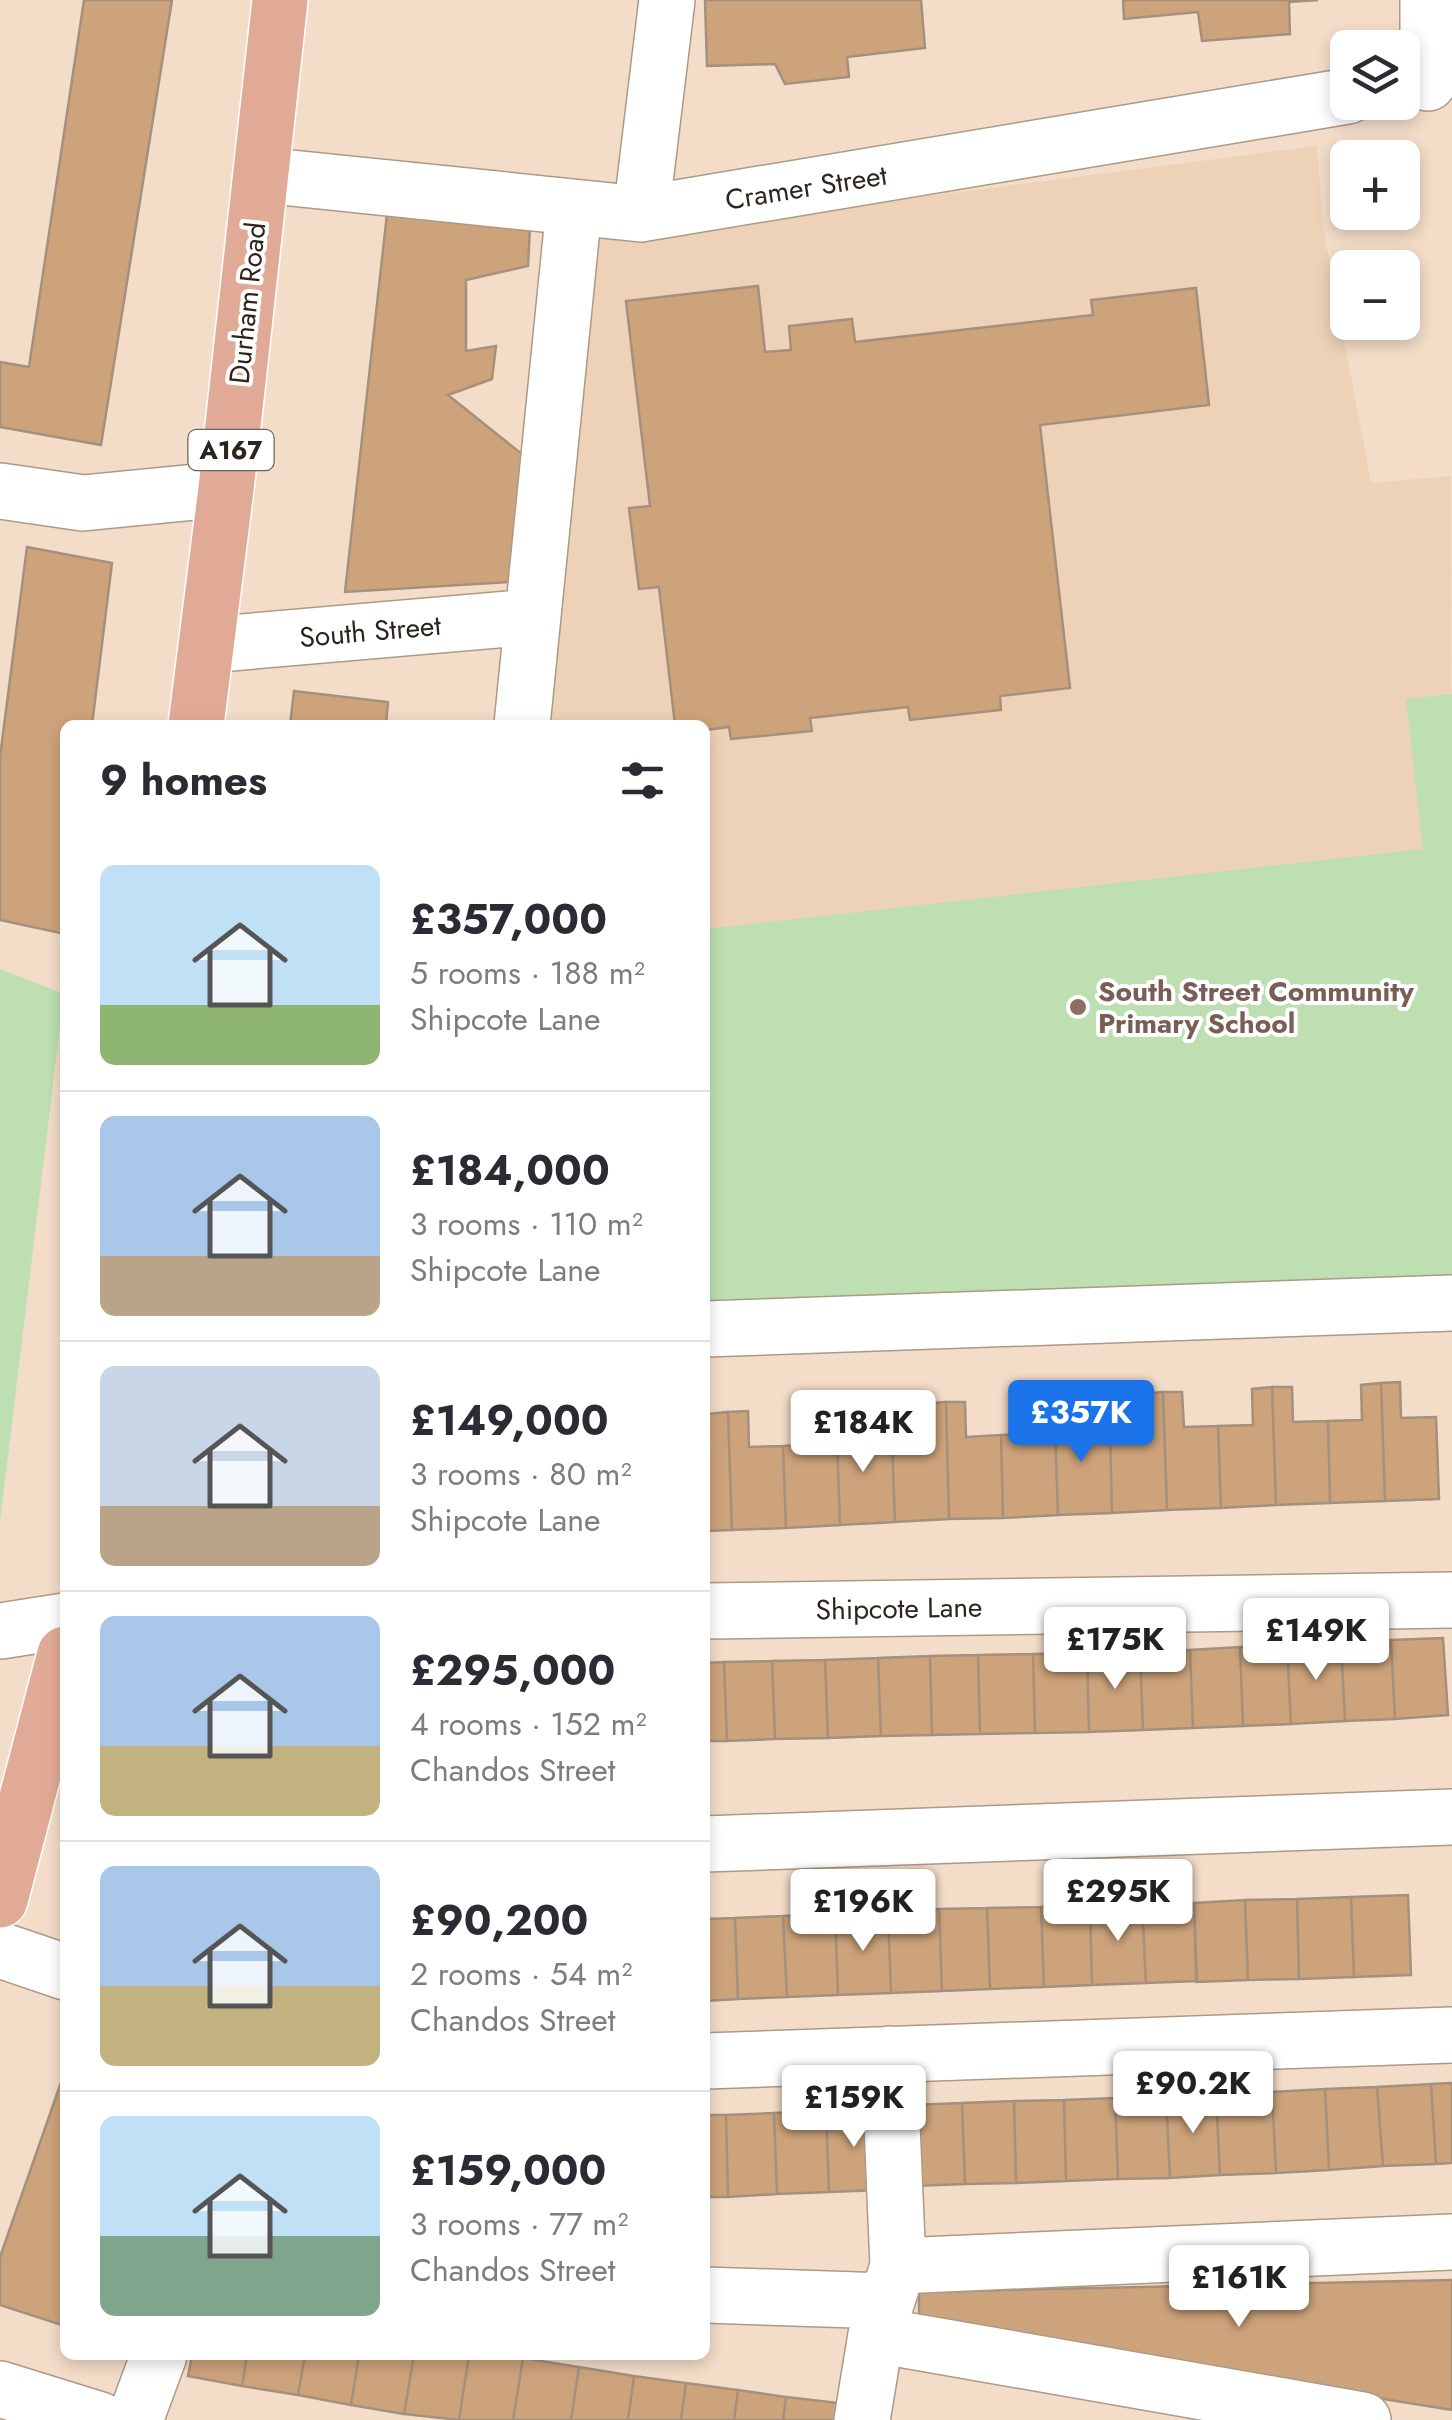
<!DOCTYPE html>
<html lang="en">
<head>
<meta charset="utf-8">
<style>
  :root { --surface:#fff; --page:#f2f2f3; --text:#2b2b33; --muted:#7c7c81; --line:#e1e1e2; --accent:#1a73e8 }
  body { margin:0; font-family:Jost,sans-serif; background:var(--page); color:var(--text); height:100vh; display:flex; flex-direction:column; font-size:38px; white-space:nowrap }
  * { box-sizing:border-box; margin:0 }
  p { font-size:32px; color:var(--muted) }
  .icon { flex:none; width:55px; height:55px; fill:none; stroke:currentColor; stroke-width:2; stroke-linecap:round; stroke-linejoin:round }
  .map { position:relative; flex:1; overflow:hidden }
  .details { position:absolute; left:60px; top:720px; width:650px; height:1640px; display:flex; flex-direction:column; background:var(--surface); border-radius:15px; box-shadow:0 5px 15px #0003 }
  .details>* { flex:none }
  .tools { position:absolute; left:1330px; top:30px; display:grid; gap:20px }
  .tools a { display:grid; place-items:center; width:90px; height:90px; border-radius:15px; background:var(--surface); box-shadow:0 5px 15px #0003; font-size:50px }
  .price { position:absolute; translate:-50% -85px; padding:0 22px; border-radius:10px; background:#fff; color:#222; font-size:32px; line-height:65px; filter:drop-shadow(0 2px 5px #0008) }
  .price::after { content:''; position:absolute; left:50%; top:60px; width:30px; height:22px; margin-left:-15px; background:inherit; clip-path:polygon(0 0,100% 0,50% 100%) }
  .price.on { background:var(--accent); color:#fff }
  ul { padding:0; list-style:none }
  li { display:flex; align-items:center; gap:30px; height:250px; padding:0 40px }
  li+li { border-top:2px solid var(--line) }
  li span { display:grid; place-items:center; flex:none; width:280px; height:200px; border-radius:15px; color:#555 }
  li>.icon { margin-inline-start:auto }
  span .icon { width:120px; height:120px; fill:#fffc; stroke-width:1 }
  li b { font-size:42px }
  h2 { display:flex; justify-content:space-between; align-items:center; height:120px; padding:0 40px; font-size:42px }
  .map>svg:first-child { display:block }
  .built { fill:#eed2b8 }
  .green { fill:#bddfb1 }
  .building { fill:#cda37b; stroke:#a5907d; stroke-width:2.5 }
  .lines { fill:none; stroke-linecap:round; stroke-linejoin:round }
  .minor-casing { stroke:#ae9986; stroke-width:58 }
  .major-casing { stroke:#fff; stroke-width:58 }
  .minor { stroke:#fff; stroke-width:55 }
  .major { stroke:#e1aa96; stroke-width:55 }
  .education-dot { fill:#8d6e63; stroke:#fff; stroke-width:4 }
  .labels { text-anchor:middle; stroke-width:8; stroke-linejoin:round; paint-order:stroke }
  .shield { fill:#fff; stroke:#6c6661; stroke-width:2.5 }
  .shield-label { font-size:25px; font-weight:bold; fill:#2d251d }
  .street-label { font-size:28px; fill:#2d251d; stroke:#fff }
  .education-label { font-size:28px; font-weight:bold; fill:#785e54; stroke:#fff; text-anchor:start }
</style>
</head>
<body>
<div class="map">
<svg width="1452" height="2420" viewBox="0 0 1452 2420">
  <rect width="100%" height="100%" fill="#f3ddc8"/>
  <path class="built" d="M 1317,146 L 1323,227 L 1371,483 L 1451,476 L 1452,1289 L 705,1311 L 705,725 L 540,725 L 588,240 Z"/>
  <path class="green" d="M 1452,694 L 1452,1289 L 705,1312 L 705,929 L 1423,849 L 1406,699 Z
    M 0,969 L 64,994 L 0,1522 Z"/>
  <path class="building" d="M 84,0 L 172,0 L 101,445 L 0,427 L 0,362 L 29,367 Z
    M 705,0 L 921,0 L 925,48 L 847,57 L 849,77 L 785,84 L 775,64 L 707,66 Z
    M 1123,0 L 1318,0 L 1289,2 L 1290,34 L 1202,41 L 1198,12 L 1124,19 Z
    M 387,214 L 530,226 L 528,266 L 466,280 L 466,351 L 496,346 L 492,379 L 448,395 L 548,475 L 527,581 L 345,592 Z
    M 758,286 L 765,352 L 791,350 L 789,326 L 852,319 L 855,342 L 1093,315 L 1091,300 L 1196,288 L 1209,405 L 1040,425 L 1070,688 L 1000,696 L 1001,710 L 910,720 L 908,707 L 810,718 L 812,731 L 731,739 L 729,727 L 705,730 L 705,725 L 675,725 L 659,587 L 639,589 L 629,508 L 650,506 L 626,301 Z
    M 27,547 L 112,563 L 92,725 L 65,725 L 65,934 L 0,920 L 0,757 Z
    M 294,691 L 388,702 L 386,725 L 290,725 Z
    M 1400,1382 L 1401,1418 L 1436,1417 L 1439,1499 L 1385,1501 L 1381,1383 Z
    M 1381,1383 L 1385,1501 L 1330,1503 L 1328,1421 L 1362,1420 L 1361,1385 Z
    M 1272,1387 L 1276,1505 L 1221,1508 L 1218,1426 L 1253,1425 L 1252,1389 Z
    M 1272,1387 L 1292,1387 L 1293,1422 L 1328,1421 L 1330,1503 L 1276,1505 Z
    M 1163,1392 L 1182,1392 L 1184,1427 L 1218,1426 L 1221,1508 L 1167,1510 Z
    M 1163,1392 L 1167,1510 L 1112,1513 L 1110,1431 L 1144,1430 L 1143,1394 Z
    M 1074,1397 L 1075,1432 L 1110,1431 L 1112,1513 L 1058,1515 L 1054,1398 Z
    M 1054,1398 L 1058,1515 L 1003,1518 L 1001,1435 L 1035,1434 L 1034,1399 Z
    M 946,1402 L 965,1402 L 966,1437 L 1001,1435 L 1003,1518 L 949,1519 Z
    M 946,1402 L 949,1519 L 895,1522 L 892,1441 L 927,1439 L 926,1404 Z
    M 856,1406 L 857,1442 L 892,1441 L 895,1522 L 840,1525 L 836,1408 Z
    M 836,1408 L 840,1525 L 786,1528 L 783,1446 L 818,1444 L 817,1409 Z
    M 748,1411 L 749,1447 L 783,1446 L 786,1528 L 732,1530 L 728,1412 Z
    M 728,1412 L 732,1530 L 705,1531 L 705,1450 L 709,1450 L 708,1414 Z
    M 1443,1638 L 1448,1715 L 1395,1719 L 1391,1640 Z
    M 1391,1640 L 1395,1719 L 1345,1721 L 1341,1643 Z
    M 1341,1643 L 1345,1721 L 1291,1724 L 1287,1645 Z
    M 1287,1645 L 1291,1724 L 1243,1726 L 1240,1647 Z
    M 1240,1647 L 1243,1726 L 1193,1728 L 1190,1650 Z
    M 1190,1650 L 1193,1728 L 1143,1730 L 1140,1651 Z
    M 1140,1651 L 1143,1730 L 1089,1732 L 1087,1653 Z
    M 1087,1653 L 1089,1732 L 1035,1733 L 1033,1654 Z
    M 1033,1654 L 1035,1733 L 980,1734 L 978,1655 Z
    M 978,1655 L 980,1734 L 932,1735 L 930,1656 Z
    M 930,1656 L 932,1735 L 881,1736 L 878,1658 Z
    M 878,1658 L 881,1736 L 828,1738 L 825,1660 Z
    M 825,1660 L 828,1738 L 775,1739 L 772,1661 Z
    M 772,1661 L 775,1739 L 727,1741 L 724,1662 Z
    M 724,1662 L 727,1741 L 705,1741 L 705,1663 Z
    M 1408,1895 L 1411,1975 L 1354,1977 L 1351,1897 Z
    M 1351,1897 L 1354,1977 L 1299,1979 L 1297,1899 Z
    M 1297,1899 L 1299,1979 L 1248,1980 L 1245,1900 Z
    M 1245,1900 L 1248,1980 L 1196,1982 L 1194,1903 Z
    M 1142,1903 L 1194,1903 L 1197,1981 L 1146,1983 Z
    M 1142,1903 L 1146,1983 L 1092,1985 L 1090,1905 Z
    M 1090,1905 L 1092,1985 L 1044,1987 L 1041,1907 Z
    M 1041,1907 L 1044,1987 L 990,1989 L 987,1908 Z
    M 987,1908 L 990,1989 L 942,1991 L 939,1909 Z
    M 939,1909 L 942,1991 L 891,1993 L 888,1912 Z
    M 888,1912 L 891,1993 L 838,1995 L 835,1914 Z
    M 835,1914 L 838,1995 L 787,1997 L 783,1916 Z
    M 783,1916 L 787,1997 L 738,1999 L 735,1918 Z
    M 735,1918 L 738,1999 L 705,2001 L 705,1919 Z
    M 65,2071 L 65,2326 L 0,2305 L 0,2257 Z
    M 1452,2083 L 1452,2163 L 1436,2164 L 1431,2084 Z
    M 1431,2084 L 1436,2164 L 1383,2166 L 1377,2087 Z
    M 1377,2087 L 1383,2166 L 1329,2170 L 1325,2089 Z
    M 1325,2089 L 1329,2170 L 1276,2173 L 1272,2092 Z
    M 1272,2092 L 1276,2173 L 1220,2175 L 1216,2094 Z
    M 1216,2094 L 1220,2175 L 1170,2178 L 1166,2096 Z
    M 1166,2096 L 1170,2178 L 1118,2179 L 1115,2098 Z
    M 1115,2098 L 1118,2179 L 1066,2181 L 1064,2100 Z
    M 1064,2100 L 1066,2181 L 1016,2183 L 1014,2101 Z
    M 1014,2101 L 1016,2183 L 965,2184 L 962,2103 Z
    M 962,2103 L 965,2184 L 914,2186 L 911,2105 Z
    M 878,2109 L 881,2190 L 829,2192 L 826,2111 Z
    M 826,2111 L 829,2192 L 777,2194 L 774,2113 Z
    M 774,2113 L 777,2194 L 728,2197 L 726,2115 Z
    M 705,2115 L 726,2115 L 728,2197 L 705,2197 Z
    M 1452,2280 L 1452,2410 L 919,2324 L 919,2292 Z
    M 192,2355 L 247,2355 L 242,2386 L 188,2376 Z
    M 247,2355 L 305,2355 L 298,2395 L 242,2386 Z
    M 305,2355 L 359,2355 L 351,2405 L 298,2395 Z
    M 359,2355 L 414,2355 L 404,2414 L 351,2405 Z
    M 414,2355 L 469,2355 L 459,2420 L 404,2414 Z
    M 469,2355 L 502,2355 L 523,2358 L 513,2420 L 459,2420 Z
    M 523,2358 L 579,2367 L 571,2420 L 513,2420 Z
    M 579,2367 L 634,2376 L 628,2420 L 571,2420 Z
    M 634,2376 L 686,2383 L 681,2420 L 628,2420 Z
    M 686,2383 L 738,2390 L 734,2420 L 681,2420 Z
    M 738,2390 L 786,2397 L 783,2420 L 734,2420 Z
    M 786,2397 L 839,2403 L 836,2420 L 783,2420 Z"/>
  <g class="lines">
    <defs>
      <path id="minor" d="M 1428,0 L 1428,83
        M 262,175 L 641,214 L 1348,96
        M 641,214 L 667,0
        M 0,491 L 83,503 L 226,489
        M 207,645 L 532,617
        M 522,725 L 574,208
        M 705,1329 L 1452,1303
        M 705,1611 L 1452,1600
        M 0,1631 L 65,1621
        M 705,1844 L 1452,1817
        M 0,1950 L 65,1972
        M 705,2061 L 1452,2035
        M 898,2266 L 1452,2242
        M 705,2295 L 886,2301
        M 876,2335 L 1363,2420
        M 0,2389 L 100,2420
        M 135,2420 L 159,2355
        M 862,2420 L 876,2335 L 898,2266 L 889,2054"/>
      <path id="major" d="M 196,725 L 226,489 L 280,0
        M 0,1900 L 65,1654"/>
    </defs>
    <use href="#minor" class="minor-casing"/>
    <use href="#major" class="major-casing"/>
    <use href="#minor" class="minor"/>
    <use href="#major" class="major"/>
  </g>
  <circle class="education-dot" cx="1078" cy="1007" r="10"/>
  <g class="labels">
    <rect class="shield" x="188.5" y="430" width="85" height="40" rx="8"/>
    <g class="shield-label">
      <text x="231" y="459">A167</text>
    </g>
    <g class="street-label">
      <text transform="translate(806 187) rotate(-9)" y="10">Cramer Street</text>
      <text transform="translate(247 303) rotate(-84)" y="10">Durham Road</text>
      <text transform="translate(370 631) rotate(-5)" y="10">South Street</text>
      <text transform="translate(899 1608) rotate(-1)" y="10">Shipcote Lane</text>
    </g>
    <g class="education-label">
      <text x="1098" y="1001">South Street Community<tspan x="1098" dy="32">Primary School</tspan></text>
    </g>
  </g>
</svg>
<div class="tools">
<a><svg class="icon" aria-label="layers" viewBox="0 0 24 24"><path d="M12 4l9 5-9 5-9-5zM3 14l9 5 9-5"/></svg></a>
<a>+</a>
<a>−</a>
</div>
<b class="price on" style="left:1081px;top:1465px">£357K</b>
<b class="price" style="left:863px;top:1475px">£184K</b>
<b class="price" style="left:1316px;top:1683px">£149K</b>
<b class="price" style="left:1115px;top:1692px">£175K</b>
<b class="price" style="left:1118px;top:1944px">£295K</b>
<b class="price" style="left:863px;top:1954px">£196K</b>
<b class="price" style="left:1193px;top:2136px">£90.2K</b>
<b class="price" style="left:854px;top:2150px">£159K</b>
<b class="price" style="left:1239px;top:2330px">£161K</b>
<section class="details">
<h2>9 homes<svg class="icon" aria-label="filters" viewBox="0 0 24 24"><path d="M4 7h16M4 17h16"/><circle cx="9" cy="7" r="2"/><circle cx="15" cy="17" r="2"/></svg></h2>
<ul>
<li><span style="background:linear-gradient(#bfe0f5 70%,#8fb573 0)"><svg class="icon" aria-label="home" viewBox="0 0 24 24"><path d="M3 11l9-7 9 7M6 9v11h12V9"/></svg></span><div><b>£357,000</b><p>5 rooms · 188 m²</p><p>Shipcote Lane</p></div></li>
<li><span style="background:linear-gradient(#a9c7e8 70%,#b9a48a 0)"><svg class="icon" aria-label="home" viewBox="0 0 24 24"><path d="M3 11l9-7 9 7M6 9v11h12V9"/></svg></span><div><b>£184,000</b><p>3 rooms · 110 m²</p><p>Shipcote Lane</p></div></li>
<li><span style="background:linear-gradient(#c9d6e8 70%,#b9a48a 0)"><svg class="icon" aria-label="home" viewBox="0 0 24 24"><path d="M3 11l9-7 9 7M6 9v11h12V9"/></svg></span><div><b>£149,000</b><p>3 rooms · 80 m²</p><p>Shipcote Lane</p></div></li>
<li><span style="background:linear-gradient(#a9c7e8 65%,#c2b280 0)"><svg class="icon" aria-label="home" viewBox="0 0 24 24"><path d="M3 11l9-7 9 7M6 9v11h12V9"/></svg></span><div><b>£295,000</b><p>4 rooms · 152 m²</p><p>Chandos Street</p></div></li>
<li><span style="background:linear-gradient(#a9c7e8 60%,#c2b280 0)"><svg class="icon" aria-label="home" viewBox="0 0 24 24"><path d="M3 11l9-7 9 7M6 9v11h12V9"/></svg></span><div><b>£90,200</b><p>2 rooms · 54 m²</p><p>Chandos Street</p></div></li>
<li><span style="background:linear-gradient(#bfe0f5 60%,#7fa58c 0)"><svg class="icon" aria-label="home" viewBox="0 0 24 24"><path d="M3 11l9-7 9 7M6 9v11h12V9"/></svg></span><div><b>£159,000</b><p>3 rooms · 77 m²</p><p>Chandos Street</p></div></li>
</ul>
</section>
</div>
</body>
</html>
